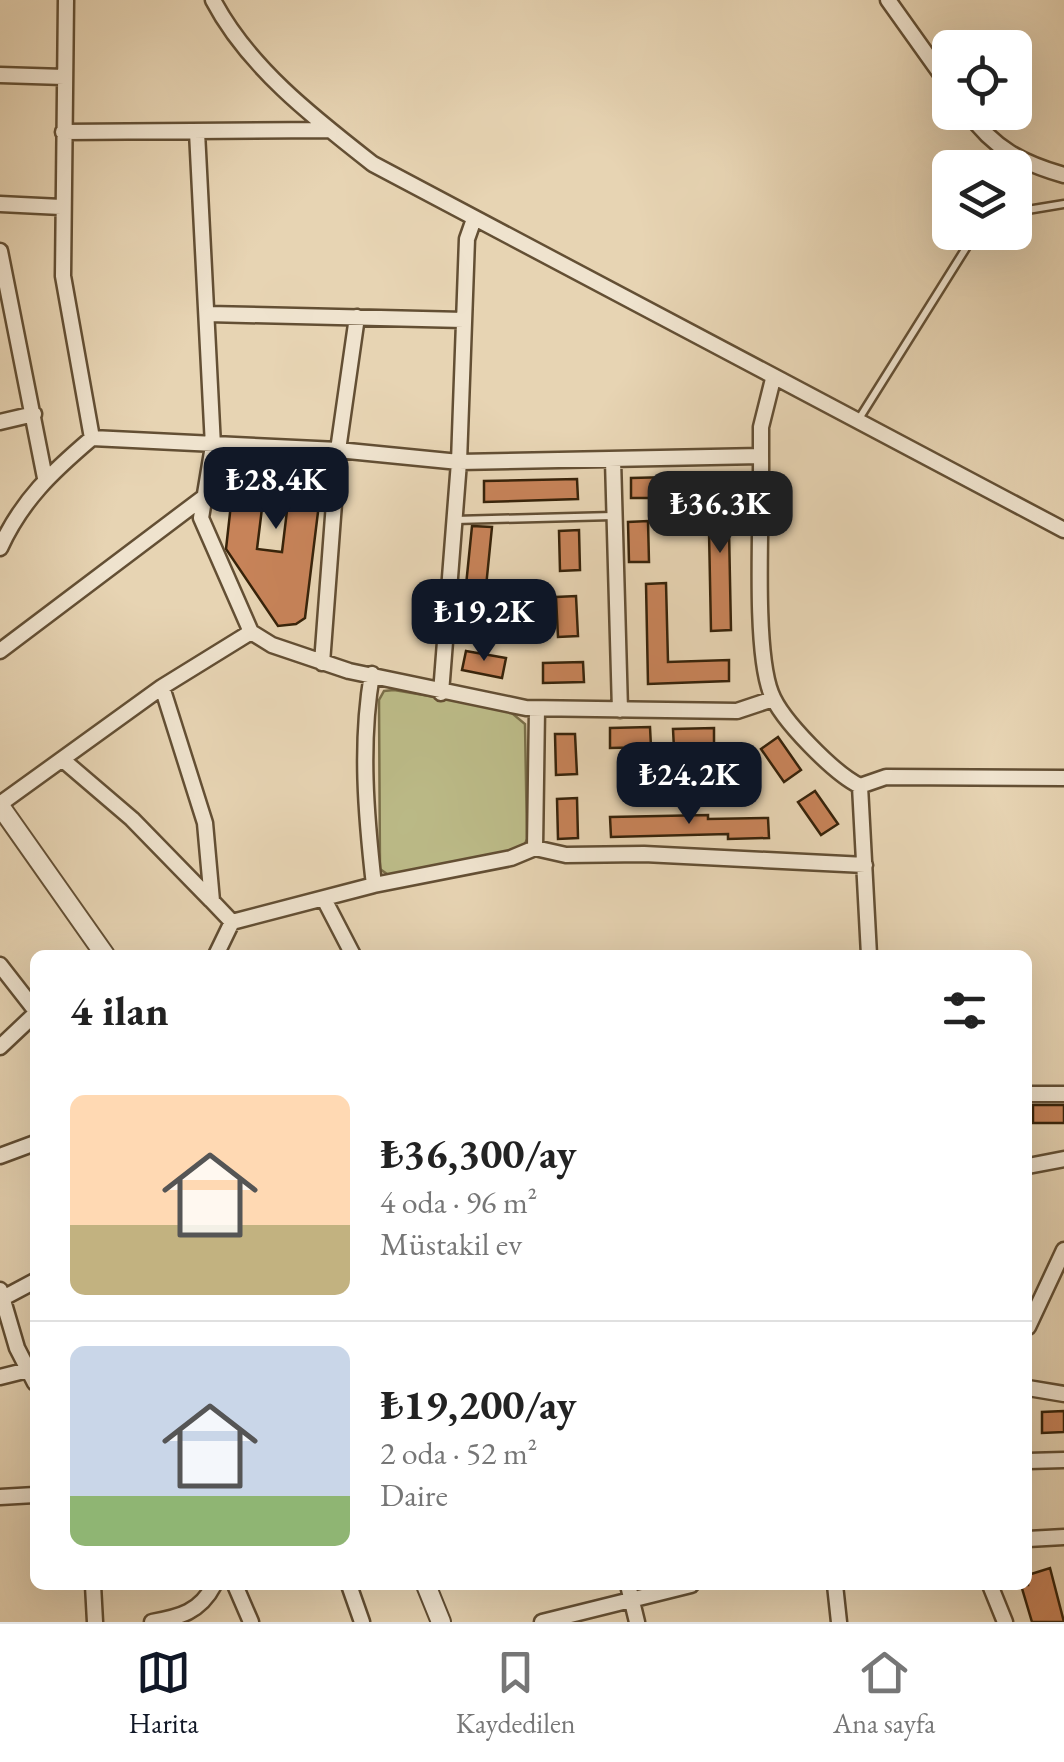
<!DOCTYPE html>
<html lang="tr">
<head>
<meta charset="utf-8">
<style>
  :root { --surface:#fff; --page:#f2f2f2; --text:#222; --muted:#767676; --line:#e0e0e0; --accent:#111827 }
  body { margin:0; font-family:"EB Garamond",serif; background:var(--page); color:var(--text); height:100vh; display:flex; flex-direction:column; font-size:38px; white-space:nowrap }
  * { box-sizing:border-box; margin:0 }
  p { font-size:32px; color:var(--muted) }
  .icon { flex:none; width:55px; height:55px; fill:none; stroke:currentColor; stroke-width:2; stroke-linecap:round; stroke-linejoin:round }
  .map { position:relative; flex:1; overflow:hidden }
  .panel { position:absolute; left:30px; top:950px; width:1002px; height:640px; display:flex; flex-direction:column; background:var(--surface); border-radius:15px; box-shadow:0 10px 40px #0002 }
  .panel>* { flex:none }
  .fabs { position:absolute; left:932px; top:30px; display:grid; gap:20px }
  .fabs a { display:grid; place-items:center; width:100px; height:100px; border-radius:15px; background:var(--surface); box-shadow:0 10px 40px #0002; font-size:50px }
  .price { position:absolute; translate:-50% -85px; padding:0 22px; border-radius:20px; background:var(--accent); color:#fff; font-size:32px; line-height:65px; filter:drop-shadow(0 2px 5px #0008) }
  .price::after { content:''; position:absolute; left:50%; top:60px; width:30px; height:22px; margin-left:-15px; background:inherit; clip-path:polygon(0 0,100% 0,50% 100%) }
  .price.current { background:#222; color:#fff }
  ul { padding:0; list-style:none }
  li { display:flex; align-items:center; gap:30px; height:250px; padding:0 40px }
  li+li { border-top:2px solid var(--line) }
  li span { display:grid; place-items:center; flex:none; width:280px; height:200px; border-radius:15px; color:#555 }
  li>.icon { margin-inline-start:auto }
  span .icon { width:120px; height:120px; fill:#fffc; stroke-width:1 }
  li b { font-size:42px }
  h2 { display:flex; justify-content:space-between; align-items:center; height:120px; padding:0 40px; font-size:42px }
  .menu { display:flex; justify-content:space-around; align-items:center; height:140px; border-top:2px solid var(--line); background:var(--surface); font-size:28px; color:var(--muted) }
  .menu a { display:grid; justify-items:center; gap:5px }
  .menu .current { color:var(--accent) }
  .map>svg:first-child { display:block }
  .green { fill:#bcbb88; stroke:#7a6f49; stroke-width:2.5 }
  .building { fill:#c78359; stroke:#37230a; stroke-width:2.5; fill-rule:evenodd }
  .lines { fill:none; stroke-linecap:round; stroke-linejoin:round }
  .service-casing { stroke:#634f34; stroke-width:11 }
  .minor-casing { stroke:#634f34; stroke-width:19 }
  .tertiary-casing { stroke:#634f34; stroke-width:22 }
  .service { stroke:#efe3ce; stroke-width:6 }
  .minor { stroke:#efe3ce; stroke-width:14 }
  .tertiary { stroke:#efe3ce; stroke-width:18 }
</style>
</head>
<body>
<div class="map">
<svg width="1064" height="1622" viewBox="0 0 1064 1622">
  <rect width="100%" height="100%" fill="#e7d4b3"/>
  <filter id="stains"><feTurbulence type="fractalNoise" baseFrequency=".002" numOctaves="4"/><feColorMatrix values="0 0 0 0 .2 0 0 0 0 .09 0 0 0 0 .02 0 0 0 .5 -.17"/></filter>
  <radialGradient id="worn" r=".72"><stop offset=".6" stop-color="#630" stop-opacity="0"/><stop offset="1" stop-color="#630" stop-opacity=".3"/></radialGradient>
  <path class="green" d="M 394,690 L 507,709 L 525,724 L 527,839 L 522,851 L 394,879 L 380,869 L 379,700 L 384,691 Z"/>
  <path class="building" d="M 236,459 L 324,463 L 305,618 L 296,624 L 278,626 L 226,549 ZM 264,492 L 289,494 L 282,552 L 257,549 Z
    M 671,477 L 671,498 L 631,498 L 631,478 Z
    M 577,479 L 578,499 L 484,502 L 484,481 Z
    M 728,480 L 731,630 L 711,631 L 708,481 Z
    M 648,521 L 649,562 L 629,562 L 628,522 Z
    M 472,526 L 492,527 L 482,627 L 462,625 Z
    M 579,530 L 580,570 L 560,571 L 559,531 Z
    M 666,583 L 668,662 L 729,660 L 729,681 L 648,684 L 646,584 Z
    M 576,596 L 578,636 L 558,637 L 556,597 Z
    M 466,651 L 506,658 L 502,678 L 462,670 Z
    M 583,662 L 584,682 L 543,683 L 543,663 Z
    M 650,727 L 651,747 L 610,748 L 610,728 Z
    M 714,728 L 714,748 L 674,749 L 673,729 Z
    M 555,734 L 575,734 L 577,774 L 556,775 Z
    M 778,737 L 801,770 L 784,782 L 761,749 Z
    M 815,791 L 838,824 L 821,835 L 798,802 Z
    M 577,798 L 578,838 L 558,839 L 557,799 Z
    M 708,815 L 708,819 L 768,818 L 769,838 L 728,839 L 728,834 L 611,837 L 610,817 Z
    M 1033,1105 L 1064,1105 L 1064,1123 L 1033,1123 Z
    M 1064,1411 L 1064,1432 L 1042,1433 L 1042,1412 Z
    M 1050,1568 L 1064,1622 L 1032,1622 L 1021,1585 L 1028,1585 L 1028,1575 Z"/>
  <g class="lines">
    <defs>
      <path id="service" d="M 1015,212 L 1064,204
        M 857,422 L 976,232
        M 455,520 L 613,516"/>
      <path id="minor" d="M 66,0 L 63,276 L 92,438
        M 213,0 C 248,67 314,118 373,164 L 1064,530
        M 888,0 L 950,87
        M 0,75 L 64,77
        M 968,112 C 993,148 1022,163 1064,175
        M 63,132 L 329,130
        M 197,132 L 213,446 L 201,518 L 251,632 L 272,645 L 349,671 L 526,708 L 737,711 L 773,699
        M 0,204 L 61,207
        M 0,251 L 45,478
        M 208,314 L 464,320
        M 773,379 L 761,427 L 761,456 C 762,512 753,647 771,693 C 781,720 835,774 860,786 L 886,777 L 1064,778
        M 0,422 L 34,414
        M 613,460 L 620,710
        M 0,548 C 22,500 52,472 92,438 L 338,450 L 459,462 L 761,456
        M 0,651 L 204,497
        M 322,663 L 338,450 L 357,317
        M 372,674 C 360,744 366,815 374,885
        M 162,687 L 205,823 L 212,901 L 232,922
        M 441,693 L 459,462 L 467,239 L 474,219
        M 63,760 L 132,819 L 211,900
        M 860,786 L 869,955
        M 0,804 L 162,687 L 251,632
        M 535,848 L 566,855 L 644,854 L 865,865
        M 325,901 L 353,955
        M 216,955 L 232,922 L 374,885 L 511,858 L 535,848 L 537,709
        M 0,965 L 35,1010
        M 0,1047 L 35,1014
        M 1028,1094 L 1064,1094
        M 0,1156 L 35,1143
        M 1028,1166 L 1064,1159
        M 0,1290 L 17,1348 L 35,1383
        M 3,1298 L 35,1281
        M 1028,1327 L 1064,1250
        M 0,1377 L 32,1369
        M 1028,1388 L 1064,1394
        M 1028,1461 L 1064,1460
        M 0,1497 L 35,1495
        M 1028,1539 L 1064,1537
        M 93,1585 L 95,1622
        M 235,1585 L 251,1622
        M 349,1585 L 362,1622
        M 628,1585 L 637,1622
        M 835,1585 L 839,1622
        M 990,1585 L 1005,1622
        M 152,1622 C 180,1617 200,1612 214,1585
        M 542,1622 L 691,1585"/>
      <path id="tertiary" d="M 0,806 L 105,955
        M 426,1585 L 441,1622"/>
    </defs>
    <use href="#service" class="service-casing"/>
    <use href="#minor" class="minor-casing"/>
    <use href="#tertiary" class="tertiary-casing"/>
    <use href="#service" class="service"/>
    <use href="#minor" class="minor"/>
    <use href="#tertiary" class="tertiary"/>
  </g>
  <rect width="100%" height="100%" filter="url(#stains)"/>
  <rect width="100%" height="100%" fill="url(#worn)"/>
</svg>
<div class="fabs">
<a><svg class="icon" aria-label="locate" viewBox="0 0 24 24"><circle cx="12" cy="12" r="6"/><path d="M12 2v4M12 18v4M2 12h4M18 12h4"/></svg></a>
<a><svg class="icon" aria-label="layers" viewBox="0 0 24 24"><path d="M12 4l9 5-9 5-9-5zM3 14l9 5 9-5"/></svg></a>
</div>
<b class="price" style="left:276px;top:532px">₺28.4K</b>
<b class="price current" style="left:720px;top:556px">₺36.3K</b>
<b class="price" style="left:484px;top:664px">₺19.2K</b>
<b class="price" style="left:689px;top:827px">₺24.2K</b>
<section class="panel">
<h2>4 ilan<svg class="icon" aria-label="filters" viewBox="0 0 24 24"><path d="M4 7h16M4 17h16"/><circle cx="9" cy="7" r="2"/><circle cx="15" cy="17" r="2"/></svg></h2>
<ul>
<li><span style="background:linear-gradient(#ffd9b3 65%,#c2b280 0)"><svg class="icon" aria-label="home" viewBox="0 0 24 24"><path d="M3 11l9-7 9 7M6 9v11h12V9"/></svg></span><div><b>₺36,300/ay</b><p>4 oda · 96 m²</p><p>Müstakil ev</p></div></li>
<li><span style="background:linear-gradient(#c9d6e8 75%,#8fb573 0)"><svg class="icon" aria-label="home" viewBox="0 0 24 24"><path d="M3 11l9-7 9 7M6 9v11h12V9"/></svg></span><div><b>₺19,200/ay</b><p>2 oda · 52 m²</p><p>Daire</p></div></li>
</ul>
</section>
</div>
<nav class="menu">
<a class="current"><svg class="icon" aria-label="map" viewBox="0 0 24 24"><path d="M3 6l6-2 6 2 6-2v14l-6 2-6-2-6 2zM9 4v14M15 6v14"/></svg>Harita</a>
<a><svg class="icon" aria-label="saved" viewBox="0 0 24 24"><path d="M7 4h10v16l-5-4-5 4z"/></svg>Kaydedilen</a>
<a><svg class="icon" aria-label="home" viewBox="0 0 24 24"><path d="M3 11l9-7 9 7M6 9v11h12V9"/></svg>Ana sayfa</a>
</nav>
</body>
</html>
